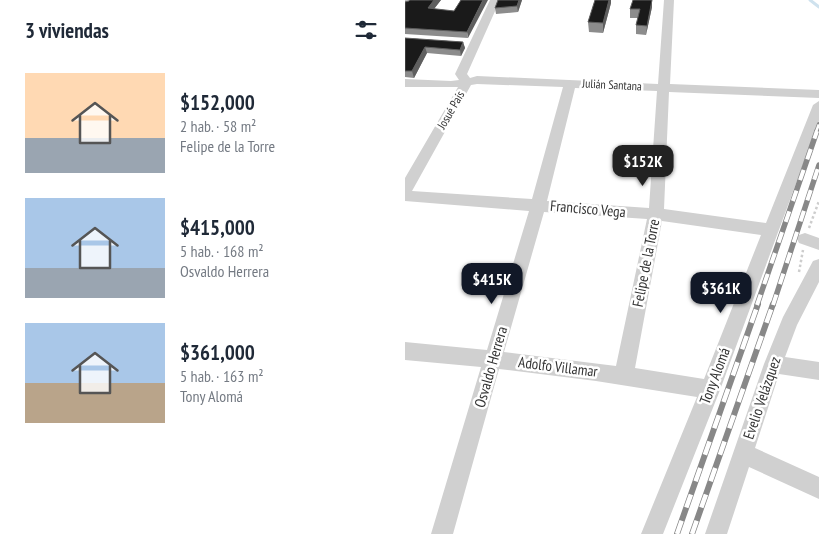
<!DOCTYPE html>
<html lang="es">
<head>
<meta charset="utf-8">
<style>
  :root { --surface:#fff; --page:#f6f6f7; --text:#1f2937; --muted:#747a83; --accent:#111827 }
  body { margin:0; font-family:"PT Sans Narrow",sans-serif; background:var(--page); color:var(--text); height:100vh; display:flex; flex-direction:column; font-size:19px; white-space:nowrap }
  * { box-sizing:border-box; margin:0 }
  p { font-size:16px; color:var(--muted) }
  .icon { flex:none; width:28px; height:28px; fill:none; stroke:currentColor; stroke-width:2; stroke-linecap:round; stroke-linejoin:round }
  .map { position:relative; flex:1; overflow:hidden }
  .side { display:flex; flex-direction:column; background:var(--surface); width:405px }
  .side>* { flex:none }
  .price { position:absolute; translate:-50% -42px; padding:0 11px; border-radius:10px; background:var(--accent); color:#fff; font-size:16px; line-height:32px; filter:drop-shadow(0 1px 2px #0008) }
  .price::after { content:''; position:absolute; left:50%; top:30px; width:15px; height:11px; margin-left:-8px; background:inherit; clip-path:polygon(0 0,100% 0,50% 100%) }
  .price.active { background:#222; color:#fff }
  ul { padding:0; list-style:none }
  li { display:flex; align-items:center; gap:15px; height:125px; padding:0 25px }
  li span { display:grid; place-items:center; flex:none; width:140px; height:100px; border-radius:0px; color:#555 }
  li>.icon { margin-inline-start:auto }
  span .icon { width:60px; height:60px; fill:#fffc; stroke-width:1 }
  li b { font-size:21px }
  h2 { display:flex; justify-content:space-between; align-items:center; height:60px; padding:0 25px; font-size:21px }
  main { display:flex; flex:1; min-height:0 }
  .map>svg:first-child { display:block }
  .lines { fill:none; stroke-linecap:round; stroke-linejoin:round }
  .stream { stroke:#cfe2ee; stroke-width:3 }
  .path { stroke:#cdcdcd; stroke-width:2.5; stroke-dasharray:2.5 2.5; stroke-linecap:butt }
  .street { fill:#d0d0d0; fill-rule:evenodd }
  .secondary { fill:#bdbdbd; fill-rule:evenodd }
  .rail-far2-casing { stroke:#888; stroke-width:4 }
  .rail-far1-casing { stroke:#888; stroke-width:5.5 }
  .rail-casing { stroke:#888; stroke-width:6 }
  .rail-far2 { stroke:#fff; stroke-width:2.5; stroke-dasharray:8; stroke-linecap:butt }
  .rail-far1 { stroke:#fff; stroke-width:4; stroke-dasharray:11; stroke-linecap:butt }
  .rail { stroke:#fff; stroke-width:4.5; stroke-dasharray:14; stroke-linecap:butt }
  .wall { fill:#8c8c8c }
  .shaded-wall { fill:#5f5f5f }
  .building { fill:#1a1a1a; stroke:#5f5f5f }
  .labels { text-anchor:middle; stroke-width:5; stroke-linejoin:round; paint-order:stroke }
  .far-street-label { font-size:12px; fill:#333; stroke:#fff }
  .street-label { font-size:15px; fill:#333; stroke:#fff }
</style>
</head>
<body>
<main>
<section class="side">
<h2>3 viviendas<svg class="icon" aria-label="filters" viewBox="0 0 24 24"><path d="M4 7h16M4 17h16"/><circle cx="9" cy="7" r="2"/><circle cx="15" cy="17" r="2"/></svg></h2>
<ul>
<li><span style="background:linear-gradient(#ffd9b3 65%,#9aa5b1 0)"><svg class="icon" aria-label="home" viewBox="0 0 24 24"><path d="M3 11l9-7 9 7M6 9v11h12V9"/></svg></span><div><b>$152,000</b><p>2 hab. · 58 m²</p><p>Felipe de la Torre</p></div></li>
<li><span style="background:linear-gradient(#a9c7e8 70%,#9aa5b1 0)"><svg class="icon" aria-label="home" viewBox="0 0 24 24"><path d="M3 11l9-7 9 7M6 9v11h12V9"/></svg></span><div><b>$415,000</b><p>5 hab. · 168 m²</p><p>Osvaldo Herrera</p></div></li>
<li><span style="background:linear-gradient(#a9c7e8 60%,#b9a48a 0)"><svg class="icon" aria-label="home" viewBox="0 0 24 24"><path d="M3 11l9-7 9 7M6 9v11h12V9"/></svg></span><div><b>$361,000</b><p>5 hab. · 163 m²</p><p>Tony Alomá</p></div></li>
</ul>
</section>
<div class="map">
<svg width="414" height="534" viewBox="0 0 414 534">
  <rect width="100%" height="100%" fill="#fff"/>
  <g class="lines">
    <path class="stream" d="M 405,0 L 414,7"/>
    <path class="path" d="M 404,228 L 414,201
      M 394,272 L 398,250"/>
    <path class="street" d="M 85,0 L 95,0 L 62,74 L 65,78 L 72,76 L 253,84 L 259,0 L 269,0 L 265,84 L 414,90 L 414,98 L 264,92 L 259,209 L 361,223 L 408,105 L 414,101 L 414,121 L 315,390 L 258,534 L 236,534 L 292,397 L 191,381 L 94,369 L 48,534 L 26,534 L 76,367 L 0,360 L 0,342 L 82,350 L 124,211 L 0,201 L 0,178 L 53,87 L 0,87 L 0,79 L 46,81 L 54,80 L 50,74 ZM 72,84 L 158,87 L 127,199 L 7,191 L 66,85 ZM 170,88 L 252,91 L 244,208 L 142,201 ZM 139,212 L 242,219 L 211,366 L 99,352 ZM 257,221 L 356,235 L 299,379 L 230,368 Z
      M 400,233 L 414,238 L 414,250 L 394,243 L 392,239 L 394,235 Z
      M 414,259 L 414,282 L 392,325 L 380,357 L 414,362 L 414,380 L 374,374 L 350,448 L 414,477 L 414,499 L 344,467 L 322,534 L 300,534 L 359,364 L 378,317 L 408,261 Z"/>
    <path class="secondary" d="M 0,0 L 9,0 L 5,6 L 0,7 Z"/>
    <defs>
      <path id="rail-far2" d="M 411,132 L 414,124"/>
      <path id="rail-far1" d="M 352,305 L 412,131
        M 368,305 L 414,165"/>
      <path id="rail" d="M 272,534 L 353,304
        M 287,534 L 368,304"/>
    </defs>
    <use href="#rail-far2" class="rail-far2-casing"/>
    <use href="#rail-far1" class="rail-far1-casing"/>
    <use href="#rail" class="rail-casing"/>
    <use href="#rail-far2" class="rail-far2"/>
    <use href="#rail-far1" class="rail-far1"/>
    <use href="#rail" class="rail"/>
  </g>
  <path class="wall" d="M 5,0 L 36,0 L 29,9 L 49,11 L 56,0 L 63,38 L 0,34 L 0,2 L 4,1 Z
    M 93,0 L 117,0 L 113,12 L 91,14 L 90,8 Z
    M 190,0 L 206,0 L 206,3 L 198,33 L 184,32 L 183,22 Z
    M 247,0 L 247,7 L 241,35 L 231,34 L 231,25 L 233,18 L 225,18 L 225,9 Z
    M 0,38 L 58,42 L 60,48 L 56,56 L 22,53 L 9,78 L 0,77 Z"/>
  <path class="shaded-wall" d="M 29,0 L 36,0 L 25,14 L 23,8 Z
    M 78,0 L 83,0 L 63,38 L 62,32 Z
    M 114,0 L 117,0 L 113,12 L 112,6 Z
    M 204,0 L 206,0 L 206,3 L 198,33 L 198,23 Z
    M 247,0 L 247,7 L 241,35 L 242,26 Z
    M 58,42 L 60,48 L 56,56 L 55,50 Z
    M 20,47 L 22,53 L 9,78 L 7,71 Z"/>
  <path class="building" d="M 5,0 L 29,0 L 23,8 L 49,11 L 56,0 L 78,0 L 62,32 L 0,28 L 0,2 L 4,1 Z
    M 93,0 L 114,0 L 112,6 L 90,8 Z
    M 190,0 L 204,0 L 198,23 L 183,22 Z
    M 228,0 L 247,0 L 242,26 L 231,25 L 235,9 L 225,9 Z
    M 0,38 L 58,42 L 55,50 L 20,47 L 7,71 L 0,71 Z"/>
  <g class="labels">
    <g class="far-street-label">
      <text transform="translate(207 85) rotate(3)" y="4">Julián Santana</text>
      <text transform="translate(46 110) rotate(-60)" y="4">Josué País</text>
    </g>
    <g class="street-label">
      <text transform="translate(183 209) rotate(5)" y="5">Francisco Vega</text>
      <text transform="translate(241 263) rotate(-79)" y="5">Felipe de la Torre</text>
      <text transform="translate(86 367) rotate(-74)" y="5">Osvaldo Herrera</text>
      <text transform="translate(153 367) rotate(7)" y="5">Adolfo Villamar</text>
      <text transform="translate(310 376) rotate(-69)" y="5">Tony Alomá</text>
      <text transform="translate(357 398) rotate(-71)" y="5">Evelio Velázquez</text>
    </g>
  </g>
</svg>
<b class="price active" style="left:238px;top:187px">$152K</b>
<b class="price" style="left:87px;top:305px">$415K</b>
<b class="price" style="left:316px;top:314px">$361K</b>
</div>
</main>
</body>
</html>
